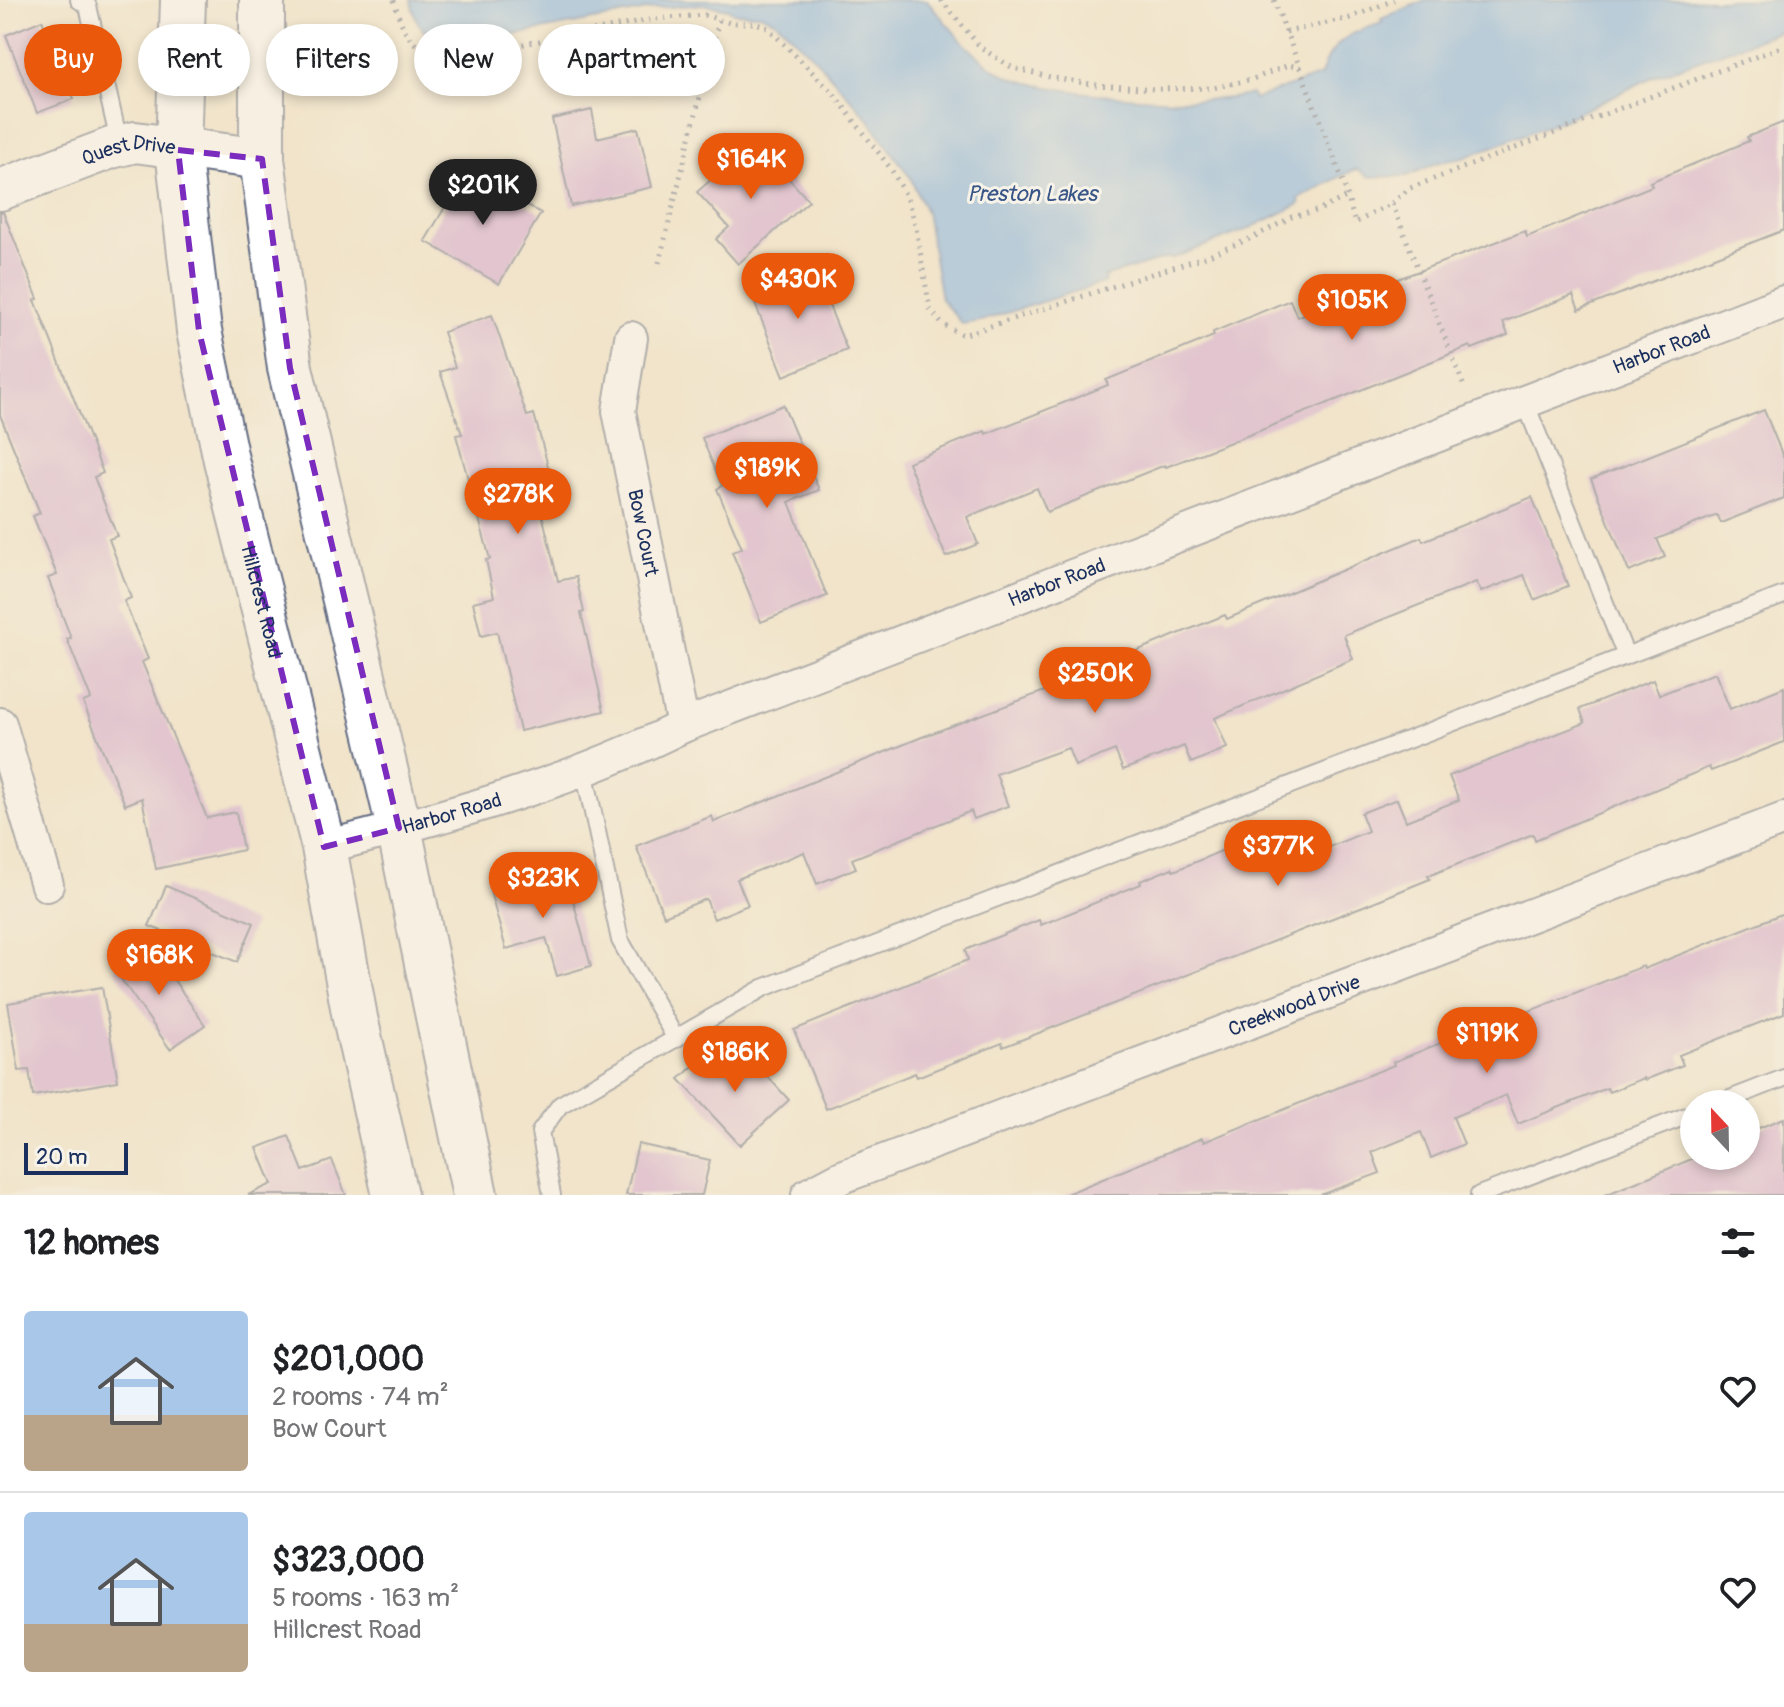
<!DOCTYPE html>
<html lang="en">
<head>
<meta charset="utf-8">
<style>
  :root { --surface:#fff; --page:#f6f6f6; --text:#202124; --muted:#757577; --line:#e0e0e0; --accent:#ea580c }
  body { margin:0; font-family:Pangolin,sans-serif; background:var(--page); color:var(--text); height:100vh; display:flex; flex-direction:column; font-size:30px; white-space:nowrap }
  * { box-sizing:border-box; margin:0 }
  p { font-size:26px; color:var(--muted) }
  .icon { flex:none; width:44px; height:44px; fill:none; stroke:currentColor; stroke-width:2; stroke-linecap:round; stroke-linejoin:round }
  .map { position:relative; height:1195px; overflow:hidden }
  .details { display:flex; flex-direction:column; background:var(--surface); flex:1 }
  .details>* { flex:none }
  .hud { position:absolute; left:24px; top:24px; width:800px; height:72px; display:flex; gap:16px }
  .needle { width:52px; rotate:338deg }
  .fabs { position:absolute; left:1680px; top:1090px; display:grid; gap:16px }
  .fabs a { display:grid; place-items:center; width:80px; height:80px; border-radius:50%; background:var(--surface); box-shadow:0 4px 12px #0003; font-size:40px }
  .scale { position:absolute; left:24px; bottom:20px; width:104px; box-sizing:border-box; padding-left:8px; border:4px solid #1b2f5e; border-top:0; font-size:22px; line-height:28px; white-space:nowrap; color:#1b2f5e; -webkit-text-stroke:6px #f7f3e8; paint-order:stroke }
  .price { position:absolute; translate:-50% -68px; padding:0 18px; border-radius:28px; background:var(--accent); color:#fff; font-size:26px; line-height:52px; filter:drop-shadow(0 2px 4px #0008) }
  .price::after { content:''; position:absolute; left:50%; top:48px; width:24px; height:18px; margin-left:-12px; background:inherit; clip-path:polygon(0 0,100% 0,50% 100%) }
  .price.on { background:#222; color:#fff }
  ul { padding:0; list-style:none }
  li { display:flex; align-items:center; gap:24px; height:200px; padding:0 24px }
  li+li { border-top:2px solid var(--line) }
  li span { display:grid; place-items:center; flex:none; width:224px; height:160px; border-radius:8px; color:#555 }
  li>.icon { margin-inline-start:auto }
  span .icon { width:96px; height:96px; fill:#fffc; stroke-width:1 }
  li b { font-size:34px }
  h2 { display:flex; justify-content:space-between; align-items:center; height:96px; padding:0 24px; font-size:34px }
  .chip { padding:0 28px; border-radius:36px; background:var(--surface); box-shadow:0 4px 12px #0003; font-size:28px; line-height:72px }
  .chip.on { background:var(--accent); color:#fff }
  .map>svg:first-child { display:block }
  .water { fill:#78afe7; stroke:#4a6fa2; stroke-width:2 }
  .building { fill:#d0a0d4 }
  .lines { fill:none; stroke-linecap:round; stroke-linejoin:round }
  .service-casing { stroke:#666e84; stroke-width:20 }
  .minor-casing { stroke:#666e84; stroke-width:36 }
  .tertiary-casing { stroke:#666e84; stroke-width:44 }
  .secondary-casing { stroke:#666e84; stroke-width:48 }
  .path { stroke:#666e84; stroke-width:5; stroke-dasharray:2 6; stroke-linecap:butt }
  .service { stroke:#fff; stroke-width:16 }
  .minor { stroke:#fff; stroke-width:32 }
  .tertiary { stroke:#fff; stroke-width:40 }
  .secondary { stroke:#fff; stroke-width:44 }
  .marked { fill:none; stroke:#7b2cbf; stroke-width:6; stroke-dasharray:16 10; stroke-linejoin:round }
  .labels { text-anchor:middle; stroke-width:6; stroke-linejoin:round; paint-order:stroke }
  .street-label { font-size:20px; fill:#1b2f5e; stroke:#f7f3e8 }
  .water-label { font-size:22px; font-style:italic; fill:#375587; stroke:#f7f3e8 }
</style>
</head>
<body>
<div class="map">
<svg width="1784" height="1195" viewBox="0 0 1784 1195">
  <rect width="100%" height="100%" fill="#f7f3e8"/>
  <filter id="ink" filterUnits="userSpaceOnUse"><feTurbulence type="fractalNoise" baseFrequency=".0125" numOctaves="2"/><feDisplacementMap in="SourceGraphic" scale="16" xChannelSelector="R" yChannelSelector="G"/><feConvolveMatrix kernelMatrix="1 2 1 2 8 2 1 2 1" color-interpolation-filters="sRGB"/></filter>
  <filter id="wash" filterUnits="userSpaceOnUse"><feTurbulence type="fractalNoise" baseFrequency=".006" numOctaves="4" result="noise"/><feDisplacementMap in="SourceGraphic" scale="32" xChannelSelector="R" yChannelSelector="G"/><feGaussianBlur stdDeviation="1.8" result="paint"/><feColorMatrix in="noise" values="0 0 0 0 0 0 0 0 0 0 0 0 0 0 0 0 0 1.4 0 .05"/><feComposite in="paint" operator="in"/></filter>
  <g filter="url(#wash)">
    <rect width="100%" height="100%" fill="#f1e4ca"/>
    <path class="water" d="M 411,0 L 927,0 C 949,26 971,56 1002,73 C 1039,95 1211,108 1251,94 L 1254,99 L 1321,75 C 1332,39 1351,33 1382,23 L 1381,19 L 1425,0 L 1784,0 L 1784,30 L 1657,75 L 1567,118 L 1463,158 L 1439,162 L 1407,176 L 1369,177 L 1357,169 C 1336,177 1319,189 1299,199 L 1300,204 L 1246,230 L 1171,259 L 1170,257 L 1104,277 L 1105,282 L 981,321 L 962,324 L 941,299 L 926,212 L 910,177 L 867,117 L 811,54 L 776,21 L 760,14 L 733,13 L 728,9 L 702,4 L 657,8 L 467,44 L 458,42 L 462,39 C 427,41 418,34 411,0 Z"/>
    <g id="blocks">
      <path class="building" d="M 42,20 L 74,99 L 37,113 L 6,35 Z
        M 592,110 L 597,138 L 638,128 L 652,187 L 571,206 L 552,119 Z
        M 1784,122 L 1784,230 L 1579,310 L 1573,295 L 1503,322 L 1508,335 L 1472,349 L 1470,346 L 1254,433 L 1166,467 L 1165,465 L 1047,512 L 1037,488 L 967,517 L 978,544 L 946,557 L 908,462 L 985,431 L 986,434 L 1108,385 L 1106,380 L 1214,336 L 1213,332 L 1290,300 L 1297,317 L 1394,278 L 1395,280 L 1525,231 L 1527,237 L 1652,186 L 1650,182 L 1749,141 L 1747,137 Z
        M 755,141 L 809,201 L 738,264 L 716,239 L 729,227 L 697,192 Z
        M 467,170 L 541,213 L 499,284 L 425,241 Z
        M 0,212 L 3,212 L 38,299 L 35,300 L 103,473 L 94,477 L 117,536 L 109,539 L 131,598 L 124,601 L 148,659 L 142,662 L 207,818 L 236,812 L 243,850 L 156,869 L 142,798 L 125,805 L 83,702 L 91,699 L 67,639 L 71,638 L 48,578 L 57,575 L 33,516 L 40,513 L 0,415 Z
        M 813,266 L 847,350 L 784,376 L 750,291 Z
        M 492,315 L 527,416 L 534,414 L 556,496 L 539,501 L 558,581 L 576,577 L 584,612 L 581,613 L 604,711 L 520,731 L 497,632 L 481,636 L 473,602 L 494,597 L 486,560 L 490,559 L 456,435 L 462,434 L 440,372 L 455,367 L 443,332 Z
        M 783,405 L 819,490 L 789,502 L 827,596 L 761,622 L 732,552 L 742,548 L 717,489 L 722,486 L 702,438 Z
        M 1764,410 L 1784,459 L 1784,498 L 1721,523 L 1717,515 L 1657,539 L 1665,557 L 1629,572 L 1591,479 Z
        M 1532,497 L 1568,586 L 1534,600 L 1524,575 L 1481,592 L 1476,582 L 1344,635 L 1353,659 L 1215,718 L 1227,748 L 1191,763 L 1184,746 L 1123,770 L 1115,750 L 1075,766 L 1068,748 L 996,774 L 1008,806 L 974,819 L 971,811 L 852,859 L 856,868 L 817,884 L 804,852 L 737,879 L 748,905 L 714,919 L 706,899 L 664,916 L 636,846 L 712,816 L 714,822 L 922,737 L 1045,691 L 1044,688 L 1225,615 L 1227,619 L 1421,537 L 1423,541 Z
        M 1715,673 L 1730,709 L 1784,687 L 1784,742 L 1711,771 L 1709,767 L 1535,840 L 1533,834 L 1428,876 L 1430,879 L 1366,905 L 1003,1047 L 1002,1043 L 917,1077 L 915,1073 L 826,1109 L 794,1030 L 968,960 L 965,950 L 1039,920 L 1041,925 L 1141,884 L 1140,881 L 1172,868 L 1174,871 L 1266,832 L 1269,839 L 1306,825 L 1317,852 L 1368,831 L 1361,813 L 1397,799 L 1406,821 L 1459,800 L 1449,776 L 1585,723 L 1580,709 L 1653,680 L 1659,695 Z
        M 565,871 L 591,966 L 557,976 L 546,938 L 506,949 L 490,891 Z
        M 166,886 L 254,923 L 237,962 L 149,926 Z
        M 1784,913 L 1784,1013 L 1679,1055 L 1683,1065 L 1645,1080 L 1644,1078 L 1609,1092 L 1607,1088 L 1518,1124 L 1506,1095 L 1453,1117 L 1464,1144 L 1431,1158 L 1421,1132 L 1372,1152 L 1380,1173 L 1320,1195 L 1064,1195 L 1202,1138 L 1204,1142 L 1394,1065 L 1393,1062 L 1458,1036 L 1459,1039 L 1643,966 L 1644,969 Z
        M 149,944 L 205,1025 L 170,1049 L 114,969 Z
        M 102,987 L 118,1081 L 33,1096 L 29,1070 L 19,1071 L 8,1003 Z
        M 712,1049 L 733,1071 L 749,1056 L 789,1100 L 740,1145 L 679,1079 Z
        M 1784,1118 L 1784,1195 L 1605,1195 L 1699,1156 L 1746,1156 L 1746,1133 Z
        M 289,1136 L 303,1171 L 332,1160 L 346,1195 L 248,1195 L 272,1184 L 257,1148 Z
        M 638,1144 L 710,1160 L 702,1195 L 626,1195 Z"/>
    </g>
  </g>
  <g filter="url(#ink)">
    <use href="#blocks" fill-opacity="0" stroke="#666e84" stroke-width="2"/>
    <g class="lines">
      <defs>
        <path id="service" d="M 79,0 L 88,6 L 120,146
          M 1525,402 L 1626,656
          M 584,770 L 620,940 L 676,1039
          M 1717,1104 L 1784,1078
          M 552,1195 L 540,1132 L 560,1105 L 763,988 L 1784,595
          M 1479,1195 L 1694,1113"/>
        <g id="minor">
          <path id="s1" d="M 631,338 L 619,411 L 683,726"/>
          <path d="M 0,724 L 47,885"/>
          <path id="s2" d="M 324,847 C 447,817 570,783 683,726 L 1784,302"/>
          <path id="s3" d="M 808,1195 L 842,1177 L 1784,819"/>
        </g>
        <g id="tertiary">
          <path id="s4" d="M 0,190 L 111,148 L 135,142 L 262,159"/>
        </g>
        <g id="secondary">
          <path id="s5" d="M 183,0 L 178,150 L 199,331 L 226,460 L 324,847 L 355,1018 L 395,1195"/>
          <path d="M 262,0 L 262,159 L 290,368 L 399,828 L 475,1195"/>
        </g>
      </defs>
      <use href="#service" class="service-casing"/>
      <use href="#minor" class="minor-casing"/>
      <use href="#tertiary" class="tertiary-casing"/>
      <use href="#secondary" class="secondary-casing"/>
      <path class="path" d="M 394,0 C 406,46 420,57 467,55 L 655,19 L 704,15 L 730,23 L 756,23 L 768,28 L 834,94 L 891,169 L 907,197 L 916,228 L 930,309 L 942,324 L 963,335 L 1204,257 L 1252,238 L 1292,217 L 1319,210 L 1346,197
        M 941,0 L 981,48 L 1013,68 L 1054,78 L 1097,85 L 1155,89 L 1213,88 L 1253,79 L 1289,65 L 1301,68
        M 1274,0 L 1343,181 L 1355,223 L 1392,203 L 1465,389
        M 1286,32 L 1350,18 L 1394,0
        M 1392,203 L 1410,188 L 1784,46
        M 659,263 L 719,20"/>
      <use href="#service" class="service"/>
      <use href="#minor" class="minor"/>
      <use href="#tertiary" class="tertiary"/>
      <use href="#secondary" class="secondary"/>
    </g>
  </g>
  <path d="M0 0H1784V1195H0ZM 178,150 L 262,159 L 290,368 L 399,828 L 324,847 L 199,331 Z" fill="#f1e4ca" fill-opacity=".55" fill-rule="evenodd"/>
  <path class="marked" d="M 178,150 L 262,159 L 290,368 L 399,828 L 324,847 L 199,331 Z"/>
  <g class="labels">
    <g class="street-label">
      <text dy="7" stroke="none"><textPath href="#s4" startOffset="136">Quest Drive</textPath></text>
      <text dy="7" stroke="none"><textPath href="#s2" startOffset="1428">Harbor Road</textPath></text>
      <text dy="7" stroke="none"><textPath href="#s1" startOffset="198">Bow Court</textPath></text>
      <text dy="7" stroke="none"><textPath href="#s2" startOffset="780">Harbor Road</textPath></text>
      <text dy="7" stroke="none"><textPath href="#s5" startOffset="610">Hillcrest Road</textPath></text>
      <text dy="7" stroke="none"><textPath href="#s2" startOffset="132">Harbor Road</textPath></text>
      <text dy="7" stroke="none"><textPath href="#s3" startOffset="522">Creekwood Drive</textPath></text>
    </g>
    <g class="water-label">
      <text x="1032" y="201">Preston Lakes</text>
    </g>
  </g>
</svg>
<div class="fabs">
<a><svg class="needle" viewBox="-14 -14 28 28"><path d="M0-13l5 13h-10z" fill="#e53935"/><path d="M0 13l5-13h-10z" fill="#757577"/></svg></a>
</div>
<div class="scale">20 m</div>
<b class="price" style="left:751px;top:201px">$164K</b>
<b class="price on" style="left:483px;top:227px">$201K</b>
<b class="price" style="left:798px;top:321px">$430K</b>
<b class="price" style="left:1352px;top:342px">$105K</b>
<b class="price" style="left:767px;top:510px">$189K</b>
<b class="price" style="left:518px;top:536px">$278K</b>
<b class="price" style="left:1095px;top:715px">$250K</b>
<b class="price" style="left:1278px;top:888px">$377K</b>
<b class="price" style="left:543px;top:920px">$323K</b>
<b class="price" style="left:159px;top:997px">$168K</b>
<b class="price" style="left:1487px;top:1075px">$119K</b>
<b class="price" style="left:735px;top:1094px">$186K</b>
<div class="hud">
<a class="chip on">Buy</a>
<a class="chip">Rent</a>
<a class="chip">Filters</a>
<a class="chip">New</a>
<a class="chip">Apartment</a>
</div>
</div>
<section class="details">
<h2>12 homes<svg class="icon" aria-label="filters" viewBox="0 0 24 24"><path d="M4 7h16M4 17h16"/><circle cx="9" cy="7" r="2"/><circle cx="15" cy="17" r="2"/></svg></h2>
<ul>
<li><span style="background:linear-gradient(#a9c7e8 65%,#b9a48a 0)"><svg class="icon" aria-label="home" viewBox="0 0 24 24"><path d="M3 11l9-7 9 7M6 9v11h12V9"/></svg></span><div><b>$201,000</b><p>2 rooms · 74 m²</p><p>Bow Court</p></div><svg class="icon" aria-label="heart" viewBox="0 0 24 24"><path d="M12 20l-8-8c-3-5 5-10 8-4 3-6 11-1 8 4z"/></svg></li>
<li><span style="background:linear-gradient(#a9c7e8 70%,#b9a48a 0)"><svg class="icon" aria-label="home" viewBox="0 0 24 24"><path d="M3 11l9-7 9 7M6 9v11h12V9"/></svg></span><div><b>$323,000</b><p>5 rooms · 163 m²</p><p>Hillcrest Road</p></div><svg class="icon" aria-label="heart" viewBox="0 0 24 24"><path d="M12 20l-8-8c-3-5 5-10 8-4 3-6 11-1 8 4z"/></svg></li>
</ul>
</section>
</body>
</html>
